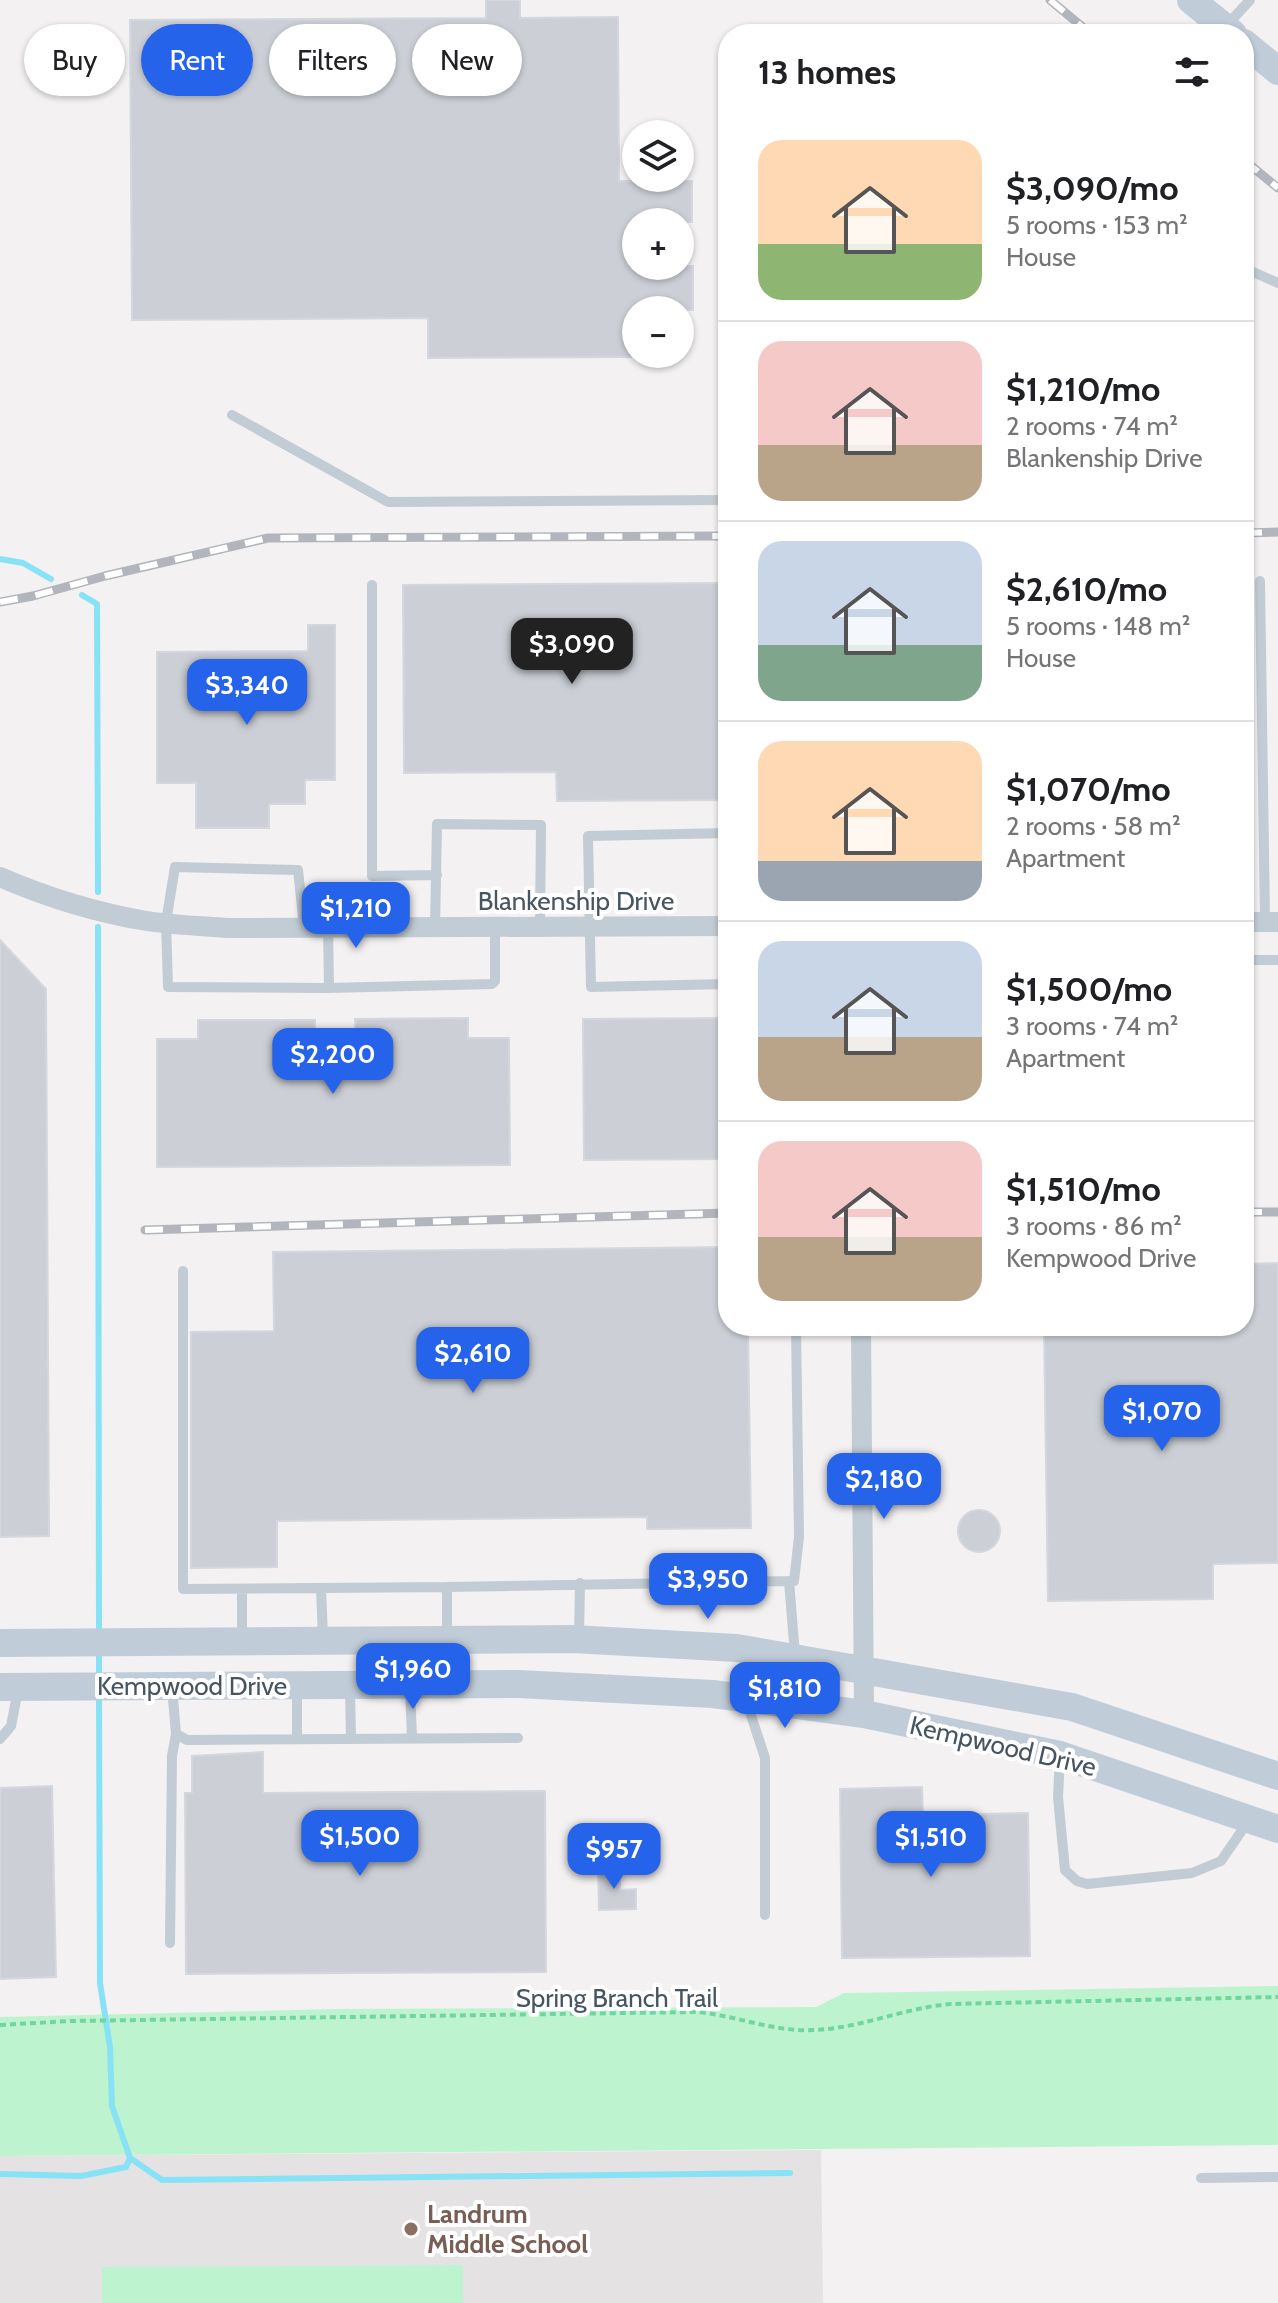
<!DOCTYPE html>
<html lang="en">
<head>
<meta charset="utf-8">
<style>
  :root { --surface:#fff; --page:#f2f2f2; --text:#202124; --muted:#757577; --line:#e0e0e0; --accent:#2563eb }
  body { margin:0; font-family:Cabin,sans-serif; background:var(--page); color:var(--text); height:100vh; display:flex; flex-direction:column; font-size:30px; white-space:nowrap }
  * { box-sizing:border-box; margin:0 }
  p { font-size:26px; color:var(--muted) }
  .icon { flex:none; width:44px; height:44px; fill:none; stroke:currentColor; stroke-width:2; stroke-linecap:round; stroke-linejoin:round }
  .map { position:relative; flex:1; overflow:hidden }
  .sheet { position:absolute; left:718px; top:24px; width:536px; height:1312px; display:flex; flex-direction:column; background:var(--surface); border-radius:32px; box-shadow:0 2px 6px #0004 }
  .sheet>* { flex:none }
  .guide { position:absolute; left:24px; top:24px; width:574px; height:72px; display:flex; gap:16px }
  .buttons { position:absolute; left:622px; top:120px; display:grid; gap:16px }
  .buttons a { display:grid; place-items:center; width:72px; height:72px; border-radius:50%; background:var(--surface); box-shadow:0 2px 6px #0004; font-size:40px }
  .price { position:absolute; translate:-50% -68px; padding:0 18px; border-radius:16px; background:var(--accent); color:#fff; font-size:26px; line-height:52px; filter:drop-shadow(0 2px 4px #0008) }
  .price::after { content:''; position:absolute; left:50%; top:48px; width:24px; height:18px; margin-left:-12px; background:inherit; clip-path:polygon(0 0,100% 0,50% 100%) }
  .price.active { background:#222; color:#fff }
  ul { padding:0; list-style:none }
  li { display:flex; align-items:center; gap:24px; height:200px; padding:0 40px }
  li+li { border-top:2px solid var(--line) }
  li span { display:grid; place-items:center; flex:none; width:224px; height:160px; border-radius:24px; color:#555 }
  li>.icon { margin-inline-start:auto }
  span .icon { width:96px; height:96px; fill:#fffc; stroke-width:1 }
  li b { font-size:34px }
  h2 { display:flex; justify-content:space-between; align-items:center; height:96px; padding:0 40px; font-size:34px }
  .chip { padding:0 28px; border-radius:36px; background:var(--surface); box-shadow:0 2px 6px #0004; font-size:28px; line-height:72px }
  .chip.active { background:var(--accent); color:#fff }
  .map>svg:first-child { display:block }
  .education { fill:#e4e2e3 }
  .green { fill:#bdf4cf }
  .lines { fill:none; stroke-linecap:round; stroke-linejoin:round }
  .stream { stroke:#86e2f4; stroke-width:6 }
  .building { fill:#ccd0d6; stroke:#d4d7dd; stroke-width:2 }
  .path { stroke:#71d59f; stroke-width:4; stroke-dasharray:6 4; stroke-linecap:butt }
  .service { stroke:#c1ccd4; stroke-width:10 }
  .minor { stroke:#c1ccd4; stroke-width:20 }
  .secondary { stroke:#c0cdd9; stroke-width:28 }
  .rail-casing { stroke:#b2b6bc; stroke-width:9 }
  .rail { stroke:#fff; stroke-width:6; stroke-dasharray:18; stroke-linecap:butt }
  .education-dot { fill:#8d6e63; stroke:#fff; stroke-width:3 }
  .labels { text-anchor:middle; stroke-width:8; stroke-linejoin:round; paint-order:stroke }
  .street-label { font-size:26px; fill:#475560; stroke:#fff }
  .education-label { font-size:26px; font-weight:bold; fill:#785e54; stroke:#fff; text-anchor:start }
</style>
</head>
<body>
<div class="map">
<svg width="1278" height="2303" viewBox="0 0 1278 2303">
  <rect width="100%" height="100%" fill="#f3f1f1"/>
  <path class="education" d="M 821,2150 L 823,2303 L 0,2303 L 0,2156 Z"/>
  <path class="green" d="M 1278,1986 L 1278,2145 L 0,2156 L 0,2017 L 335,2009 L 816,2007 L 844,1993 Z
    M 463,2265 L 463,2303 L 102,2303 L 102,2267 Z"/>
  <g class="lines">
    <path class="stream" d="M 0,559 L 23,563 L 51,579
      M 82,595 L 97,604 L 98,892
      M 98,927 L 99,1633
      M 99,1648 L 99,1677
      M 99,1692 L 100,1983 L 110,2047 L 112,2106 L 130,2158 L 162,2180 L 790,2173
      M 0,2174 L 81,2176 L 126,2167 L 130,2158"/>
  </g>
  <path class="building" d="M 486,0 L 520,0 L 520,18 L 618,17 L 619,181 L 692,181 L 692,222 L 636,222 L 636,266 L 693,266 L 693,310 L 636,310 L 636,357 L 428,358 L 428,318 L 132,320 L 130,20 L 486,18 Z
    M 728,583 L 728,800 L 557,801 L 556,772 L 404,773 L 403,585 Z
    M 308,625 L 335,625 L 335,780 L 305,780 L 305,804 L 269,804 L 269,828 L 196,828 L 196,783 L 157,783 L 157,652 L 308,651 Z
    M 0,940 L 46,989 L 49,1536 L 0,1537 Z
    M 468,1018 L 468,1038 L 509,1038 L 510,1165 L 157,1167 L 157,1039 L 198,1039 L 198,1020 L 315,1020 L 315,1039 L 356,1038 L 355,1019 Z
    M 728,1018 L 728,1159 L 584,1160 L 583,1019 Z
    M 728,1247 L 728,1326 L 748,1326 L 751,1528 L 647,1529 L 647,1517 L 277,1521 L 277,1567 L 191,1568 L 191,1332 L 274,1331 L 273,1252 Z
    M 1278,1263 L 1278,1563 L 1213,1564 L 1213,1599 L 1048,1601 L 1044,1326 L 1244,1326 L 1244,1264 Z
    M958 1531a21 21 0 1 1 42 0a21 21 0 1 1-42 0Z
    M 263,1752 L 263,1793 L 545,1791 L 546,1972 L 186,1974 L 185,1793 L 192,1793 L 192,1756 Z
    M 52,1786 L 56,1977 L 0,1979 L 0,1788 Z
    M 922,1787 L 923,1815 L 1028,1813 L 1030,1956 L 842,1958 L 840,1789 Z
    M 598,1867 L 620,1867 L 620,1890 L 636,1889 L 636,1909 L 599,1910 Z"/>
  <g class="lines">
    <path class="path" d="M 0,2025 L 70,2021 L 696,2012 C 735,2015 773,2032 812,2030 C 859,2029 903,2008 950,2004 L 1278,1997"/>
    <path class="service" d="M 1227,25 L 1250,0
      M 1244,268 L 1278,283
      M 232,415 L 388,502 L 728,500
      M 1260,581 L 1265,922
      M 372,585 L 372,876 L 437,875
      M 728,833 L 588,836 L 591,987 L 728,984
      M 304,927 L 298,870 L 175,867 L 166,922 L 168,987 L 329,988 L 492,984 L 495,981 L 495,928
      M 328,927 L 329,988
      M 435,928 L 437,824 L 541,825 L 540,927
      M 1244,960 L 1278,960
      M 183,1271 L 183,1589 L 447,1587
      M 861,1328 L 918,1326
      M 789,1581 L 795,1655
      M 321,1588 L 323,1638
      M 242,1589 L 242,1639
      M 447,1637 L 447,1587 L 794,1581 L 799,1537 L 796,1326
      M 579,1637 L 580,1583
      M 172,1687 L 176,1734 L 187,1740 L 518,1738
      M 297,1687 L 297,1739
      M 350,1687 L 351,1739
      M 410,1687 L 412,1738
      M 746,1700 L 765,1758 L 765,1915
      M 0,1739 L 11,1726 L 18,1690
      M 1060,1757 L 1058,1797 L 1065,1870 L 1077,1881 L 1087,1884 L 1192,1873 L 1221,1861 L 1247,1823
      M 170,1943 L 172,1756 L 176,1734
      M 1201,2178 L 1278,2177"/>
    <path class="minor" d="M 0,877 C 46,897 98,913 147,921 C 174,925 201,926 227,928 L 728,926
      M 1244,922 L 1278,922
      M 861,1326 L 864,1714"/>
    <path class="secondary" d="M 1191,0 L 1233,34
      M 1244,43 L 1278,71
      M 0,1643 L 572,1639 L 737,1648 L 1072,1707 L 1278,1776
      M 0,1687 L 518,1684 L 713,1694 L 864,1714 L 1060,1755 L 1278,1829"/>
    <defs>
      <path id="rail" d="M 1050,0 L 1091,34
        M 1244,160 L 1278,188
        M 1244,533 L 1278,532
        M 0,602 L 33,596 L 105,576 L 268,538 L 728,536
        M 1244,1212 L 1278,1212
        M 145,1230 L 728,1213"/>
    </defs>
    <use href="#rail" class="rail-casing"/>
    <use href="#rail" class="rail"/>
  </g>
  <circle class="education-dot" cx="411" cy="2229" r="8"/>
  <g class="labels">
    <g class="street-label">
      <text x="576" y="910">Blankenship Drive</text>
      <text x="192" y="1695">Kempwood Drive</text>
      <text transform="translate(1003 1746) rotate(13)" y="9">Kempwood Drive</text>
      <text x="617" y="2007">Spring Branch Trail</text>
    </g>
    <g class="education-label">
      <text x="427" y="2223">Landrum<tspan x="427" dy="30">Middle School</tspan></text>
    </g>
  </g>
</svg>
<div class="buttons">
<a><svg class="icon" aria-label="layers" viewBox="0 0 24 24"><path d="M12 4l9 5-9 5-9-5zM3 14l9 5 9-5"/></svg></a>
<a>+</a>
<a>−</a>
</div>
<b class="price active" style="left:572px;top:686px">$3,090</b>
<b class="price" style="left:247px;top:727px">$3,340</b>
<b class="price" style="left:356px;top:950px">$1,210</b>
<b class="price" style="left:333px;top:1096px">$2,200</b>
<b class="price" style="left:473px;top:1395px">$2,610</b>
<b class="price" style="left:1162px;top:1453px">$1,070</b>
<b class="price" style="left:884px;top:1521px">$2,180</b>
<b class="price" style="left:708px;top:1621px">$3,950</b>
<b class="price" style="left:413px;top:1711px">$1,960</b>
<b class="price" style="left:785px;top:1730px">$1,810</b>
<b class="price" style="left:360px;top:1878px">$1,500</b>
<b class="price" style="left:931px;top:1879px">$1,510</b>
<b class="price" style="left:614px;top:1891px">$957</b>
<div class="guide">
<a class="chip">Buy</a>
<a class="chip active">Rent</a>
<a class="chip">Filters</a>
<a class="chip">New</a>
</div>
<section class="sheet">
<h2>13 homes<svg class="icon" aria-label="filters" viewBox="0 0 24 24"><path d="M4 7h16M4 17h16"/><circle cx="9" cy="7" r="2"/><circle cx="15" cy="17" r="2"/></svg></h2>
<ul>
<li><span style="background:linear-gradient(#ffd9b3 65%,#8fb573 0)"><svg class="icon" aria-label="home" viewBox="0 0 24 24"><path d="M3 11l9-7 9 7M6 9v11h12V9"/></svg></span><div><b>$3,090/mo</b><p>5 rooms · 153 m²</p><p>House</p></div></li>
<li><span style="background:linear-gradient(#f6c9c9 65%,#b9a48a 0)"><svg class="icon" aria-label="home" viewBox="0 0 24 24"><path d="M3 11l9-7 9 7M6 9v11h12V9"/></svg></span><div><b>$1,210/mo</b><p>2 rooms · 74 m²</p><p>Blankenship Drive</p></div></li>
<li><span style="background:linear-gradient(#c9d6e8 65%,#7fa58c 0)"><svg class="icon" aria-label="home" viewBox="0 0 24 24"><path d="M3 11l9-7 9 7M6 9v11h12V9"/></svg></span><div><b>$2,610/mo</b><p>5 rooms · 148 m²</p><p>House</p></div></li>
<li><span style="background:linear-gradient(#ffd9b3 75%,#9aa5b1 0)"><svg class="icon" aria-label="home" viewBox="0 0 24 24"><path d="M3 11l9-7 9 7M6 9v11h12V9"/></svg></span><div><b>$1,070/mo</b><p>2 rooms · 58 m²</p><p>Apartment</p></div></li>
<li><span style="background:linear-gradient(#c9d6e8 60%,#b9a48a 0)"><svg class="icon" aria-label="home" viewBox="0 0 24 24"><path d="M3 11l9-7 9 7M6 9v11h12V9"/></svg></span><div><b>$1,500/mo</b><p>3 rooms · 74 m²</p><p>Apartment</p></div></li>
<li><span style="background:linear-gradient(#f6c9c9 60%,#b9a48a 0)"><svg class="icon" aria-label="home" viewBox="0 0 24 24"><path d="M3 11l9-7 9 7M6 9v11h12V9"/></svg></span><div><b>$1,510/mo</b><p>3 rooms · 86 m²</p><p>Kempwood Drive</p></div></li>
</ul>
</section>
</div>
</body>
</html>
